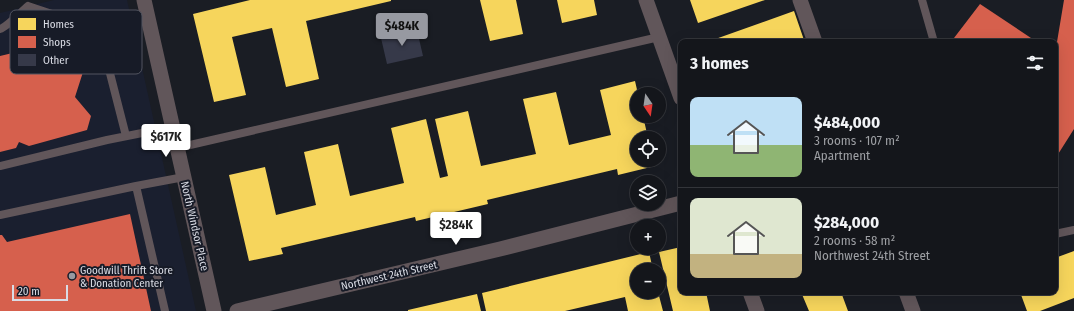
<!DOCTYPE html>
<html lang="en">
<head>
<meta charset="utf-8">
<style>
  :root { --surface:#14161b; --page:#1d1f24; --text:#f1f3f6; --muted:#9d9fa3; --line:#33353a; --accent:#9799a1 }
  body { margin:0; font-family:"Fira Sans Condensed",sans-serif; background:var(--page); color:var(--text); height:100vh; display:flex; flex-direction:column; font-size:15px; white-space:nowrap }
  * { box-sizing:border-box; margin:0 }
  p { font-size:13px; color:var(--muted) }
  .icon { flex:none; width:22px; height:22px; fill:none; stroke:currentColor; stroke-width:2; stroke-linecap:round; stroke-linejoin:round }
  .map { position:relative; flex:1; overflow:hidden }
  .drawer { position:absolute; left:678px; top:39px; width:380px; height:256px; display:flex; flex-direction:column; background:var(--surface); border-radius:8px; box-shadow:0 4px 16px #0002,0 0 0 1px var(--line) }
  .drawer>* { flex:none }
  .needle { width:26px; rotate:167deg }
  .controls { position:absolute; left:630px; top:87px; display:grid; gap:8px }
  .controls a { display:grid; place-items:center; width:36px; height:36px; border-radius:50%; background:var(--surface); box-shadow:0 4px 16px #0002,0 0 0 1px var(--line); font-size:20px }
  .scale { position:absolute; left:12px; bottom:10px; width:56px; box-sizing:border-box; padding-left:4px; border:2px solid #dadce5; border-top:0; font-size:11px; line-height:14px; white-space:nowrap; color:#dadce5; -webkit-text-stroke:3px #171b27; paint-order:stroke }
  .price { position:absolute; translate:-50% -34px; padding:0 9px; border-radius:4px; background:#fff; color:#222; font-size:13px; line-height:26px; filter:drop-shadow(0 1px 2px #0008) }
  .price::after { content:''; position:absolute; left:50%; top:24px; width:12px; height:9px; margin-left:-6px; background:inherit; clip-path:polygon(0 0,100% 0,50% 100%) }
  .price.selected { background:var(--accent); color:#111 }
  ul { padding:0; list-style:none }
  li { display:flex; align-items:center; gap:12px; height:100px; padding:0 12px }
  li+li { border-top:1px solid var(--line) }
  li span { display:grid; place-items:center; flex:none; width:112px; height:80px; border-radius:8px; color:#555 }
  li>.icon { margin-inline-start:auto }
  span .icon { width:48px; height:48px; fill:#fffc; stroke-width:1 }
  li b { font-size:17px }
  h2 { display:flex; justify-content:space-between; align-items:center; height:48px; padding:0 12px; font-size:17px }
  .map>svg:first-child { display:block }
  .built { fill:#1a1f2f }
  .homes { fill:#f6d55c }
  .shops { fill:#d6604d }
  .building { fill:#363949 }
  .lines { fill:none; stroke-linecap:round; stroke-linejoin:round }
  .service { stroke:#61565a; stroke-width:8 }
  .minor { stroke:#61565a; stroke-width:15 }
  .poi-dot { fill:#9799a1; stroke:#171b27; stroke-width:1.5 }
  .labels { text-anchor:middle; stroke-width:4; stroke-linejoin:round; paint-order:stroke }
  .street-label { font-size:11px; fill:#dadce5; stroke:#171b27 }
  .poi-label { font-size:11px; fill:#dadce5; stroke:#171b27; text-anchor:start }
  .key { fill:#171b27; stroke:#525560; stroke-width:1 }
  .key-label { font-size:11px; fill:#dadce5 }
</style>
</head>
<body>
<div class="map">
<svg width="1074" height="311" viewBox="0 0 1074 311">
  <rect width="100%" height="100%" fill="#1a1d24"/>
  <path class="built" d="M 54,0 L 127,0 L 196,311 L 0,311 L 0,13 Z"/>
  <path class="homes" d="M 250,0 L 391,0 L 391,1 L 306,21 L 319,79 L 286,87 L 272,28 L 232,37 L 246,95 L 214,102 L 193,14 Z
    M 480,0 L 516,0 L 523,34 L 490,41 Z
    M 557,0 L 594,0 L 597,15 L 562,23 Z
    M 690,0 L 765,0 L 698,23 Z
    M 794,11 L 804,40 L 799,42 L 707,42 Z
    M 635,81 L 638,94 L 637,116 L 643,116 L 648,138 L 637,138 L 637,160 L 653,160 L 655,166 L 618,175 L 617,169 L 487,200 L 488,204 L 416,221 L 415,217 L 281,248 L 283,254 L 249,261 L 229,175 L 265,167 L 276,215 L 316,205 L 304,152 L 338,144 L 350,196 L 404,183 L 391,128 L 426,119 L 440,178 L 448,176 L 435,119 L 468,111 L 481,166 L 536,154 L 523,99 L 556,92 L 569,145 L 611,135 L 600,90 Z
    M 681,247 L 681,292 L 706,292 L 710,311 L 673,311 L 659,252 Z
    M 1074,251 L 1074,298 L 1040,311 L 1027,311 L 1020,292 L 1055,292 L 1055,258 Z
    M 649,252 L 653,270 L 637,270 L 637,292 L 658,292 L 663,311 L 628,311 L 625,297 L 565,311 L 486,311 L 482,293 Z
    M 801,292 L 841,292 L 848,311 L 809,311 Z
    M 477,294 L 481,311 L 408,311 L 408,310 Z"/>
  <path class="shops" d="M 1064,0 L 1074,0 L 1074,129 L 1055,159 L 1055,54 Z
    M 980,4 L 1037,42 L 961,42 L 954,38 Z
    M 58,48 L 83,72 L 75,97 L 91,116 L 87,130 L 29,146 L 19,142 L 16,148 L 0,152 L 0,56 L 25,50 L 29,55 Z
    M 130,214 L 151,311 L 0,311 L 0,235 L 2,235 L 7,242 Z"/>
  <path class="building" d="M 417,30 L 423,56 L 387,64 L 381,38 Z"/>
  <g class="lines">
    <path class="service" d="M 922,0 L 934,42
      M 28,6 L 91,27 L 102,42 L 126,136
      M 0,29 C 7,27 21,12 28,6
      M 177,148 L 659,37
      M 0,166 L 107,140 L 172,127
      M 136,186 L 184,177
      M 0,215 L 136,186 L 165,311
      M 1055,234 L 1074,230"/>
    <path class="minor" d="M 144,0 L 214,311
      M 646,0 L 681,98
      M 800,0 L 815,42
      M 750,292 L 757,311
      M 906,292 L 913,311
      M 237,311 L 500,249 L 681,203"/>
  </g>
  <circle class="poi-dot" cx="72" cy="276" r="4"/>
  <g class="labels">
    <g class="street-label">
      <text transform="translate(195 226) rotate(77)" y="4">North Windsor Place</text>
      <text transform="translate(389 275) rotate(-13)" y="4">Northwest 24th Street</text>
    </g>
    <g class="poi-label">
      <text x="80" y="274">Goodwill Thrift Store<tspan x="80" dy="13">&amp; Donation Center</tspan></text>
    </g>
  </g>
  <rect x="10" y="10" width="132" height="64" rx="6" class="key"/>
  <rect x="18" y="18" width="18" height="12" fill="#f6d55c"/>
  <rect x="18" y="36" width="18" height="12" fill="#d6604d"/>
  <rect x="18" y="54" width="18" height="12" fill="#363949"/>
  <g class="key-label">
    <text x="43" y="28">Homes</text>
    <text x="43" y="46">Shops</text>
    <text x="43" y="64">Other</text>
  </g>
</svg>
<div class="controls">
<a><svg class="needle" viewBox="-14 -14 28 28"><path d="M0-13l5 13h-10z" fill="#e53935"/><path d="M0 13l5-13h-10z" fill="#9d9fa3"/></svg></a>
<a><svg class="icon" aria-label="locate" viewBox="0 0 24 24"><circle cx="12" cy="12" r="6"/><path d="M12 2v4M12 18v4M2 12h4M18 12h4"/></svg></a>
<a><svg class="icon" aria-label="layers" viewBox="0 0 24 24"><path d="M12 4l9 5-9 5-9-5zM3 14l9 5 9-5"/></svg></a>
<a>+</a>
<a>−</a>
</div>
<div class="scale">20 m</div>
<b class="price selected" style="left:402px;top:47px">$484K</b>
<b class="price" style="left:166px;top:158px">$617K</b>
<b class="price" style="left:456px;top:246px">$284K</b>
<section class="drawer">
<h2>3 homes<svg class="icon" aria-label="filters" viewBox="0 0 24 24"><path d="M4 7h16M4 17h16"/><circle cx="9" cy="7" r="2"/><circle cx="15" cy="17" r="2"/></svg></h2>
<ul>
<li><span style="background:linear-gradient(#bfe0f5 60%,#8fb573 0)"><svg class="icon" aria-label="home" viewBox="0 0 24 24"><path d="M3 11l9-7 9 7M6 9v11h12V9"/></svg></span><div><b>$484,000</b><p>3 rooms · 107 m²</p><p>Apartment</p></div></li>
<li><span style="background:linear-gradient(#dfe7d0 70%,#c2b280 0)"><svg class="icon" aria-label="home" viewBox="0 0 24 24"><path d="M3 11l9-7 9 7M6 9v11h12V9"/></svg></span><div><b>$284,000</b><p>2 rooms · 58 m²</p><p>Northwest 24th Street</p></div></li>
</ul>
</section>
</div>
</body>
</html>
